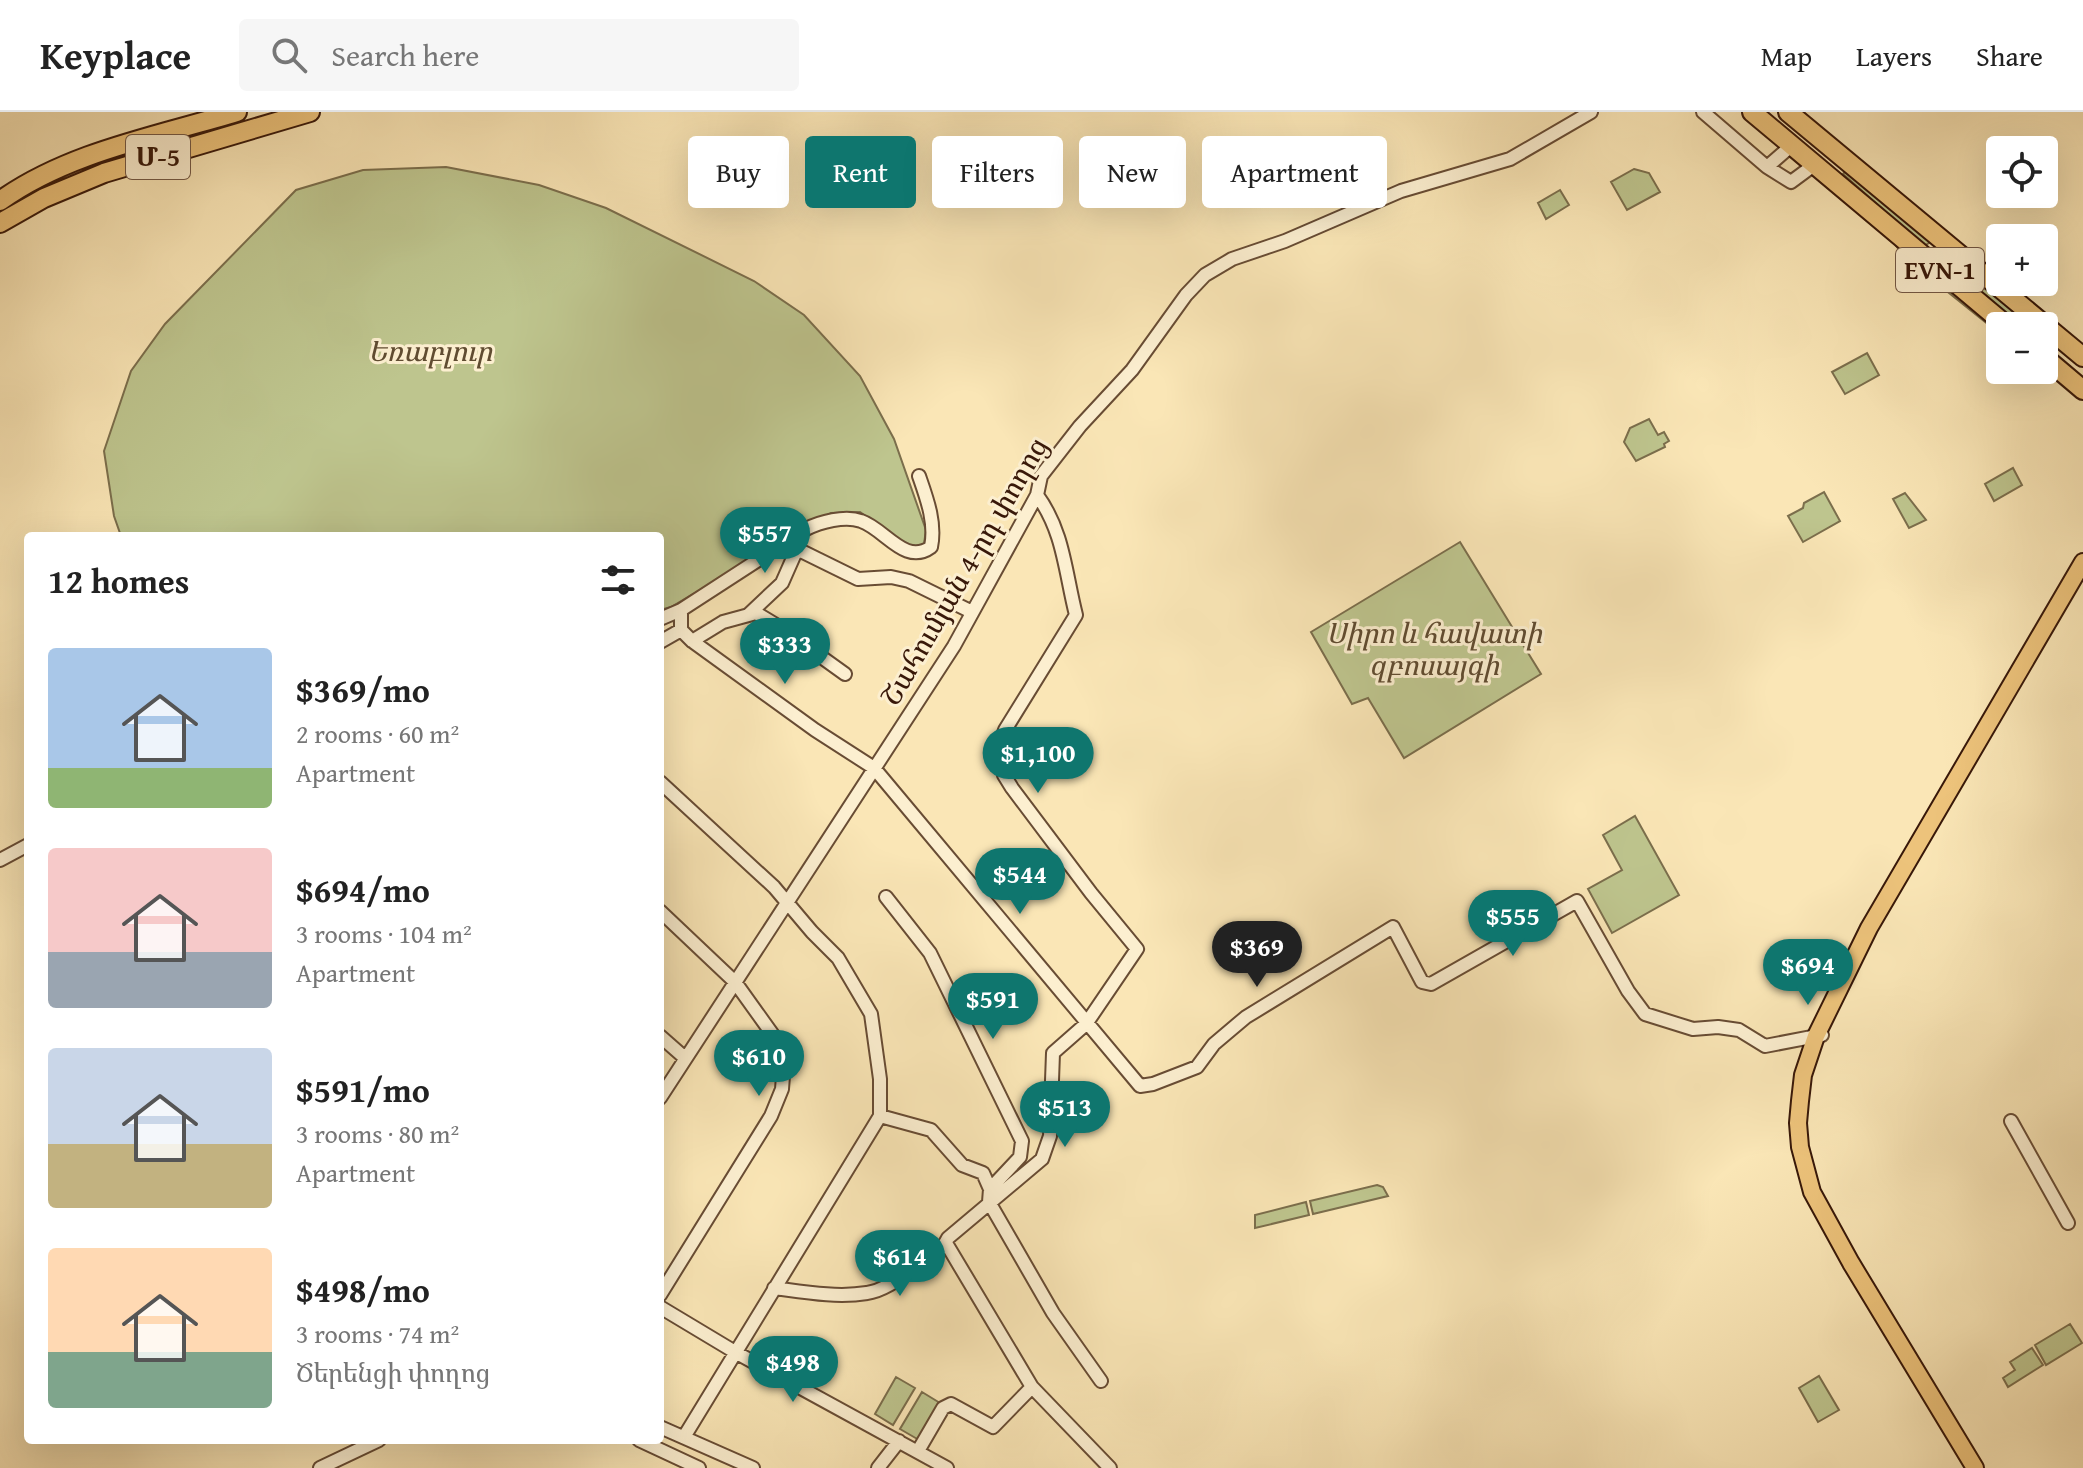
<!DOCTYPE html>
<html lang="en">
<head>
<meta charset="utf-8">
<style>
  :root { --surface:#fff; --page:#f6f6f6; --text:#222; --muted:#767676; --line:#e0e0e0; --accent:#0f766e }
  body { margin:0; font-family:"Gentium Book Plus","Noto Serif Armenian",serif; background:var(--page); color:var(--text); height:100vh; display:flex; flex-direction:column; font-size:30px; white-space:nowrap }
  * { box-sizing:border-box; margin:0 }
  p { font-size:26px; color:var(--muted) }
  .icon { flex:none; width:44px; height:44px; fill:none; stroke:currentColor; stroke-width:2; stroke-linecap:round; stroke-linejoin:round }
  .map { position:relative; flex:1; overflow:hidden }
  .details { position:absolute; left:24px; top:420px; width:640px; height:912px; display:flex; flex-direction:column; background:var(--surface); border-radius:8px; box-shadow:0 8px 32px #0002 }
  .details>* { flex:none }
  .top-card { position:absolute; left:688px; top:24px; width:760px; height:72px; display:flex; gap:16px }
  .buttons { position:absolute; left:1986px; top:24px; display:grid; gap:16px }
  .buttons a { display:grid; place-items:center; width:72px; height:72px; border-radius:8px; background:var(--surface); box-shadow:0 8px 32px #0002; font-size:40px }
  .price { position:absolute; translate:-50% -68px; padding:0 18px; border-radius:28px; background:var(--accent); color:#fff; font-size:26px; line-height:52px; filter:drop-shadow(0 2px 4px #0008) }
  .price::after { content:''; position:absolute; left:50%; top:48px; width:24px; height:18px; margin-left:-12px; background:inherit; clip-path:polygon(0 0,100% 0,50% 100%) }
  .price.on { background:#222; color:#fff }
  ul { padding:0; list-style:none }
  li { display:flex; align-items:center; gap:24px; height:200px; padding:0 24px }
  li span { display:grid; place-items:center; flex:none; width:224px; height:160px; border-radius:8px; color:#555 }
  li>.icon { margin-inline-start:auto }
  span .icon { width:96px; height:96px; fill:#fffc; stroke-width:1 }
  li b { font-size:34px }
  h2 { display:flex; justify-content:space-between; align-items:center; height:96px; padding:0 24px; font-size:34px }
  .tag { padding:0 28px; border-radius:8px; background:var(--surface); box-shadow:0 8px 32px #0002; font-size:28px; line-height:72px }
  .tag.on { background:var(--accent); color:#fff }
  header { display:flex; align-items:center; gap:48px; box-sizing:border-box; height:112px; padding:0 40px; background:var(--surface); border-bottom:2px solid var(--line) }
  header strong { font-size:38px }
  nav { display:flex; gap:44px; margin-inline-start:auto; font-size:28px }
  .search { width:560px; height:72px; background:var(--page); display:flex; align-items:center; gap:20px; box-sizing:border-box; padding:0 28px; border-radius:8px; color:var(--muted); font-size:30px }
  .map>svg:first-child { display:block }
  .green { fill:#bec58e; stroke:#7b6e4c; stroke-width:2 }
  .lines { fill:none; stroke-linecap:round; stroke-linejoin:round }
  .minor-casing { stroke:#684c34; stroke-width:16 }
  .major-casing { stroke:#381809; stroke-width:20 }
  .highway-casing { stroke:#381809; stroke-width:22 }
  .minor { stroke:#fcefd0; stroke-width:12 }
  .major { stroke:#edc37b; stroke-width:16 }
  .highway { stroke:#edc37b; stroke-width:18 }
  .labels { text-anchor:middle; stroke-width:6; stroke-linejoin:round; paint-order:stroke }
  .shield { fill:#fcefd0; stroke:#735845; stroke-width:2 }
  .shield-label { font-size:26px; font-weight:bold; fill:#381809 }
  .park-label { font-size:28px; font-style:italic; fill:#604c31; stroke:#fcefd0 }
  .street-label { font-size:28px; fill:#381809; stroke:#fcefd0 }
</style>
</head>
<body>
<header>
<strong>Keyplace</strong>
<div class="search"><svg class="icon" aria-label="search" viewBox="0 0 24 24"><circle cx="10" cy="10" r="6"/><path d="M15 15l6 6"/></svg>Search here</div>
<nav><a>Map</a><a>Layers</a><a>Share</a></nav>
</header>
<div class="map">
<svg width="2083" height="1356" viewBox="0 0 2083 1356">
  <rect width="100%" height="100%" fill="#fae6b6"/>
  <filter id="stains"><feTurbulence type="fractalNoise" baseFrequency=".0025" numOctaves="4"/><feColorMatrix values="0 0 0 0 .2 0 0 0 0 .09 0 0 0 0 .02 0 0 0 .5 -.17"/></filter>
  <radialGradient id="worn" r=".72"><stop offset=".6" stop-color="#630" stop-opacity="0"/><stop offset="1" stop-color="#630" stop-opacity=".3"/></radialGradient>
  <path class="green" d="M 446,55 L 539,73 L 606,96 L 754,169 L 804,203 L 860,264 L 894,327 L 926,418 L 924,432 L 914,435 L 908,434 L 860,400 L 831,401 L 671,495 L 660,498 L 660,424 L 121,424 L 114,404 L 104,339 L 131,259 L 165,212 L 296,78 L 363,58 Z
    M 1848,56 L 1932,129 L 1924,134 L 1843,62 Z
    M 1634,57 L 1649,61 L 1660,80 L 1627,98 L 1611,70 Z
    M 1560,78 L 1569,93 L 1546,107 L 1538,91 Z
    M 1896,128 L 2000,217 L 2000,222 L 1908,148 L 1896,134 Z
    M 1942,142 C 1973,167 2005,188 2035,214 L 2019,214 L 1938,146 Z
    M 1867,241 L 1879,263 L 1845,282 L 1832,260 Z
    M 1649,307 L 1658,323 L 1664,320 L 1669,329 L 1664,332 L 1665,335 L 1636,349 L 1624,330 L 1630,316 Z
    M 2013,356 L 2022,373 L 1994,389 L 1985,372 Z
    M 1824,380 L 1840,409 L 1803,430 L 1788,404 L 1803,396 L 1804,391 Z
    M 1905,381 L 1926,408 L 1909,416 L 1893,387 Z
    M 1460,430 L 1541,562 L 1404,646 L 1368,586 L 1352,592 L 1311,520 Z
    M 1635,704 L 1679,783 L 1612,821 L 1588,777 L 1622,758 L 1603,723 Z
    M 1377,1073 L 1383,1075 L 1388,1084 L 1313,1102 L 1310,1089 Z
    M 1306,1090 L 1309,1103 L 1255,1116 L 1255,1103 Z
    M 2070,1212 L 2082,1231 L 2046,1253 L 2035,1233 Z
    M 2032,1236 L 2043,1253 L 2008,1275 L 2003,1266 L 2015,1258 L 2010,1250 Z
    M 1819,1264 L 1839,1298 L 1818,1310 L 1799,1276 Z
    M 896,1265 L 915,1276 L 893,1313 L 875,1302 Z
    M 922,1280 L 940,1291 L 919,1328 L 900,1317 Z"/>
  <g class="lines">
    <defs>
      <path id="minor" d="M 1703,0 L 1767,55 L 1791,34
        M 1767,55 L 1791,70 L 1814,53
        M 798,422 L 797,437 L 858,467 L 891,465 L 909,469 L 972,500
        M 681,498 L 681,518 L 692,529 L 815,618 L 874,656 L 1140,974 L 1153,972 L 1197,955 L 1214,932 L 1246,905 L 1393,815 L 1422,870 L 1431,872 L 1577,789 L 1628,879 L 1645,902 L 1693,917 L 1718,915 L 1739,918 L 1765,934 L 1822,923
        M 748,503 L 782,471 L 797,437
        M 660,507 L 681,498 L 806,417 C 820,410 845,403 861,409 C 885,417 905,454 931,435 C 936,411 927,387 919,364
        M 692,529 L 723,510 L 756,501 L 781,516 L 845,562
        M 660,530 L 681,518
        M 660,670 L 774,775 L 812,820 L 838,846 L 871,902 L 880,967 L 880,1004 L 684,1325
        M 0,748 L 28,733
        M 886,785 L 930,841 L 1022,1029 L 1020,1045 L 990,1077
        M 660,799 L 735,870 L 778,930 L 784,951 L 782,977 L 771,1004 L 660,1183
        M 660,924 L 685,946
        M 660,986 L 954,534 L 1037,383 L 1041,364 L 1080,314 L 1132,258 L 1186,183 L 1205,163 L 1232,147 L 1285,129 L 1401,79 L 1510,47 L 1591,0
        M 880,1004 L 931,1018 L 962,1053 L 983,1061 L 990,1077 L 989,1090 L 1053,1201 L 1101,1269
        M 2011,1009 L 2068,1111
        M 946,1131 L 1032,1275 L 1110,1356
        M 774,1176 C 804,1180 837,1186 867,1181 C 884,1179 903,1164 916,1155 C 928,1147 942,1139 948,1126 L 1042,1047 L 1050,1024 L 1053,941 L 1086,912 L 1137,837 L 1091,781 L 1012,676 L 1004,663 L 1000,644 L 1000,631 L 1005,618 L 1076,503 C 1065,460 1064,420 1037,383
        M 660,1195 L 735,1240 L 947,1356
        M 660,1315 L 753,1356
        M 639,1328 L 699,1356
        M 918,1339 L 943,1296 L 951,1292 L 993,1315 L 1032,1275
        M 320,1356 L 379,1328
        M 878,1356 L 899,1329"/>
      <path id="major" d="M 1975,1356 L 1851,1151 L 1812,1080 L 1800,1035 L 1798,1011 L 1800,989 L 1803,963 L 1816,924 L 1869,816 L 2083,450"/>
      <path id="highway" d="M 1752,0 L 2007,214
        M 1788,0 L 2083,245
        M 0,89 C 68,40 158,24 237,0
        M 0,111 L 44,86 L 104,61 L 310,0
        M 2044,245 L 2083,278"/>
    </defs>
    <use href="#minor" class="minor-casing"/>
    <use href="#major" class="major-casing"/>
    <use href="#highway" class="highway-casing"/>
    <use href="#minor" class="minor"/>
    <use href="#major" class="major"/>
    <use href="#highway" class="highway"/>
  </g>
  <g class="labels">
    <g class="shield">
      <rect x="126" y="23" width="64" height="44" rx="6"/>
      <rect x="1896" y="136" width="88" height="44" rx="6"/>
    </g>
    <g class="shield-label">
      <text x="158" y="54">Մ-5</text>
      <text x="1940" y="167">EVN-1</text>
    </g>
    <g class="park-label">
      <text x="430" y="249">Եռաբլուր</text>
      <text x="1434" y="531">Սիրո և հավատի<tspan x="1434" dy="32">զբոսայգի</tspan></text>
    </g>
    <g class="street-label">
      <text transform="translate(964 459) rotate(-60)" y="10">Շահումյան 4-րդ փողոց</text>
    </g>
  </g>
  <rect width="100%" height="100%" filter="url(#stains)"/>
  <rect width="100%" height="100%" fill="url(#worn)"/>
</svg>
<div class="buttons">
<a><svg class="icon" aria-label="locate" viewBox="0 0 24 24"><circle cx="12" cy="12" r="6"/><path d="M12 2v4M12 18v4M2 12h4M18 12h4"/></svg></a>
<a>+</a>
<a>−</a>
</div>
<b class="price" style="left:765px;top:463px">$557</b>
<b class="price" style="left:785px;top:574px">$333</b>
<b class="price" style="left:1038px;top:683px">$1,100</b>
<b class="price" style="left:1020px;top:804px">$544</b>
<b class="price" style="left:1513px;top:846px">$555</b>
<b class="price on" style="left:1257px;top:877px">$369</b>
<b class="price" style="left:1808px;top:895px">$694</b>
<b class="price" style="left:993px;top:929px">$591</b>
<b class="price" style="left:759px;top:986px">$610</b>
<b class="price" style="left:1065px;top:1037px">$513</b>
<b class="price" style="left:900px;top:1186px">$614</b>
<b class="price" style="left:793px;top:1292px">$498</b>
<div class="top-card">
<a class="tag">Buy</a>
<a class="tag on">Rent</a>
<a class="tag">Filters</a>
<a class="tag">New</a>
<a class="tag">Apartment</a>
</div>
<section class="details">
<h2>12 homes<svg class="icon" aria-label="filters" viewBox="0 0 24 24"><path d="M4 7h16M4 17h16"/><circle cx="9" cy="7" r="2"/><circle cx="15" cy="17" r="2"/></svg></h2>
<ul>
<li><span style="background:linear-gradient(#a9c7e8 75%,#8fb573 0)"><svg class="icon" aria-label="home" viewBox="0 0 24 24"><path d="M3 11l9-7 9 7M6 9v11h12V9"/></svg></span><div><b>$369/mo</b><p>2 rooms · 60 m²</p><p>Apartment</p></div></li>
<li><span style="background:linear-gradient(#f6c9c9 65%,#9aa5b1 0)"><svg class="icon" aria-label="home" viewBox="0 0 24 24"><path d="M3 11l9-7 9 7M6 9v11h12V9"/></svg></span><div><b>$694/mo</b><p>3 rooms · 104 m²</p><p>Apartment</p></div></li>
<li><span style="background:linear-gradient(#c9d6e8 60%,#c2b280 0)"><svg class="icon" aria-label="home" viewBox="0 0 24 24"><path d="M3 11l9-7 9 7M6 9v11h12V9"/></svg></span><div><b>$591/mo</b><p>3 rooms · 80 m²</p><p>Apartment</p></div></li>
<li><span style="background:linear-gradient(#ffd9b3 65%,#7fa58c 0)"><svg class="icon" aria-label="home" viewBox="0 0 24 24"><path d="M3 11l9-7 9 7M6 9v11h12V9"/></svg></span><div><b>$498/mo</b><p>3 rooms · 74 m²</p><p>Ծերենցի փողոց</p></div></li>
</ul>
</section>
</div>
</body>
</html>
